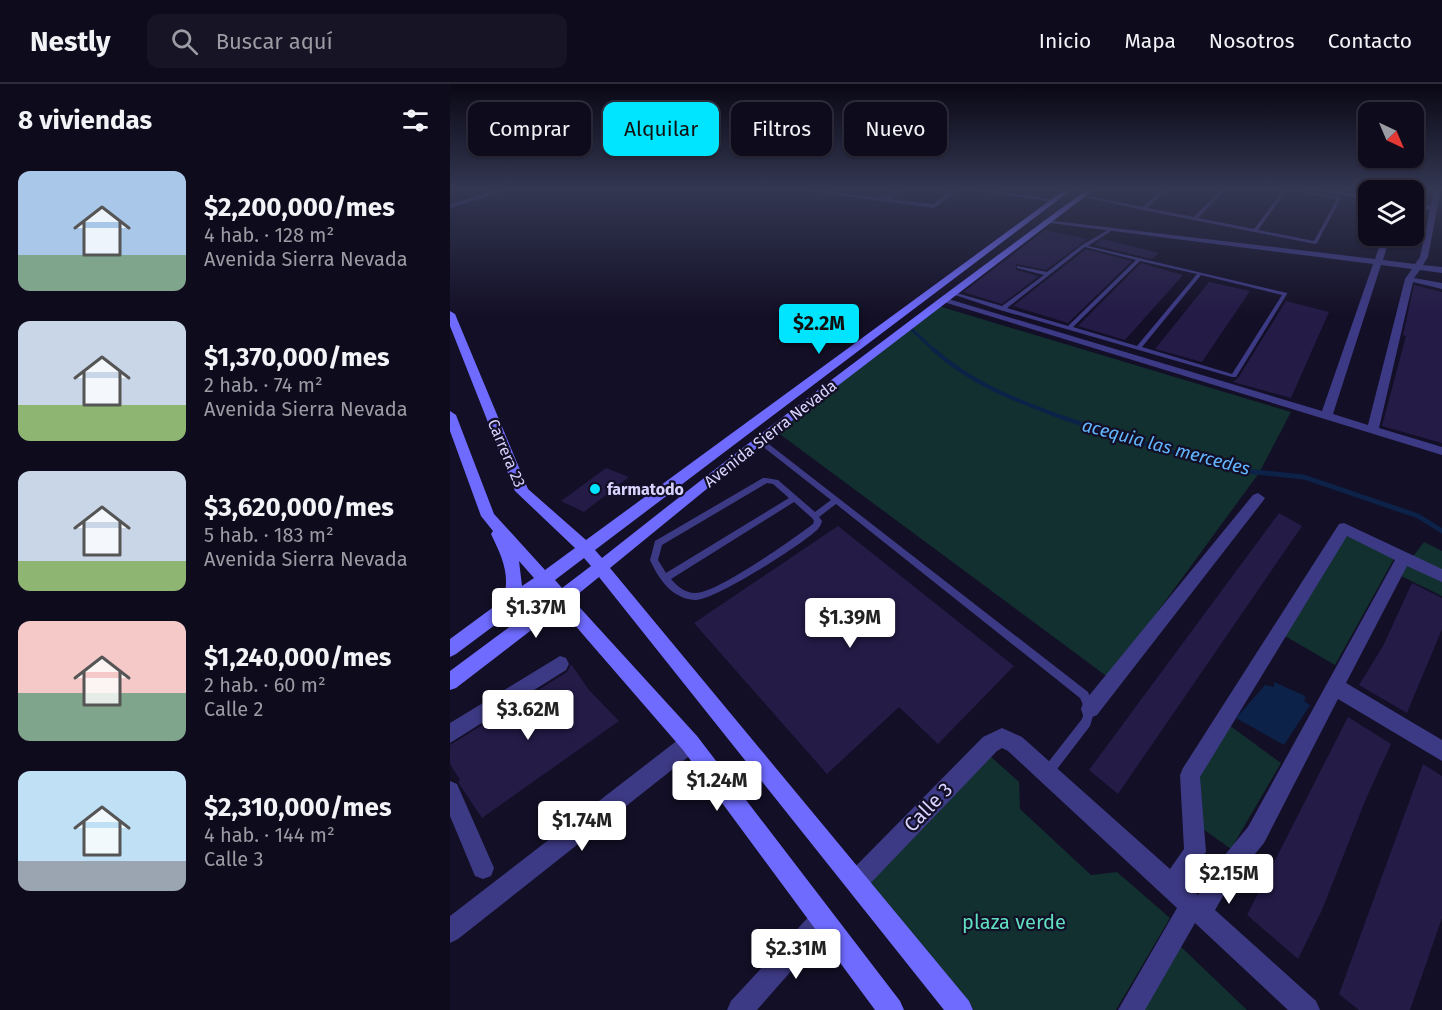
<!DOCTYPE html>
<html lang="es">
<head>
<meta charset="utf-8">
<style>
  :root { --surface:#0e0b1c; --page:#171425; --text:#f1f3f6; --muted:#9b9ba3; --line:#2e2b3b; --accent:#00e5ff }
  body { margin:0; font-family:"Fira Sans",sans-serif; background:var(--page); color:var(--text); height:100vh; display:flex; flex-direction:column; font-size:22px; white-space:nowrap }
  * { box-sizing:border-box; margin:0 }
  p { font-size:20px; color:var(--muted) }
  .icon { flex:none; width:33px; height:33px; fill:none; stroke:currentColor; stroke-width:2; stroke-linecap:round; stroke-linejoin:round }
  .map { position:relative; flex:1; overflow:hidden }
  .details { display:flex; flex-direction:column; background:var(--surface); width:450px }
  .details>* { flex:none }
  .banner { position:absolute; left:18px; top:18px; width:570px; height:54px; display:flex; gap:12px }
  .needle { width:39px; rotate:136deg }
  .tools { position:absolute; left:908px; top:18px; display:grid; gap:12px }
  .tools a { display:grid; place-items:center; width:66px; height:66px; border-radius:12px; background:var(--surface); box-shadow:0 2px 4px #0004,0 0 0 2px var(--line); font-size:30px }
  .price { position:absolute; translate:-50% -51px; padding:0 14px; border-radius:6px; background:#fff; color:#222; font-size:20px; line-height:39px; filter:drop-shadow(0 2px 3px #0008) }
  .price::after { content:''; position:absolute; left:50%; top:36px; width:18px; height:14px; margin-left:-9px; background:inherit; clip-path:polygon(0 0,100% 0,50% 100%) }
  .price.active { background:var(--accent); color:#111 }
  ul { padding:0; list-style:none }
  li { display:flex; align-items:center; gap:18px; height:150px; padding:0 18px }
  li span { display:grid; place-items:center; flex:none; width:168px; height:120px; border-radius:12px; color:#555 }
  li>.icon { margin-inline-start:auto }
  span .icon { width:72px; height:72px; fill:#fffc; stroke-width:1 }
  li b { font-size:26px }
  h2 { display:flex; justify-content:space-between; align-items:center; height:72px; padding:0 18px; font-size:26px }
  .tag { padding:0 21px; border-radius:12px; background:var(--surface); box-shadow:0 2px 4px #0004,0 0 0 2px var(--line); font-size:21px; line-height:54px }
  .tag.active { background:var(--accent); color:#111 }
  header { display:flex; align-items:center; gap:36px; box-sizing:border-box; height:84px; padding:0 30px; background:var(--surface); border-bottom:2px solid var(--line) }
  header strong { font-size:28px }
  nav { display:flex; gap:33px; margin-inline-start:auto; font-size:21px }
  .search { width:420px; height:54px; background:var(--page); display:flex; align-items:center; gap:15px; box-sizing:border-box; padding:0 21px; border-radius:12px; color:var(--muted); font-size:22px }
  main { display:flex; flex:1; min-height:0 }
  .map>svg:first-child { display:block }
  .green { fill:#12302f }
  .water { fill:#0c2248 }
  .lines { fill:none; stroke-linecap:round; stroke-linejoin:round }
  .stream-far2 { stroke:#0c2248; stroke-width:3 }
  .stream-far1 { stroke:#0c2248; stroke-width:4 }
  .stream { stroke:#0c2248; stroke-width:5 }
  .building { fill:#241b47 }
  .lane { fill:#3d3a85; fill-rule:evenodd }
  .street { fill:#3d3a85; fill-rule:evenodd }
  .secondary { fill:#6f6bff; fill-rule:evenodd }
  .poi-dot { fill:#00e5ff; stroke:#130f26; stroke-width:2 }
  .labels { text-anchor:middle; stroke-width:4.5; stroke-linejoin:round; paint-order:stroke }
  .street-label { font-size:16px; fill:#d9d4ff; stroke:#130f26 }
  .poi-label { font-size:16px; font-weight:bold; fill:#d9d4ff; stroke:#130f26; text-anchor:start }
  .water-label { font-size:18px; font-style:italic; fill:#62b6ff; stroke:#130f26 }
  .near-street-label { font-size:20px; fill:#d9d4ff; stroke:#130f26 }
  .near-park-label { font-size:20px; fill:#5fe0c0; stroke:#130f26 }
</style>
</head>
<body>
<header>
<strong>Nestly</strong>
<div class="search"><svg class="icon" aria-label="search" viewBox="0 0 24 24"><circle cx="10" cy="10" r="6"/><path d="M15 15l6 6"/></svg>Buscar aquí</div>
<nav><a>Inicio</a><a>Mapa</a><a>Nosotros</a><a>Contacto</a></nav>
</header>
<main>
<section class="details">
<h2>8 viviendas<svg class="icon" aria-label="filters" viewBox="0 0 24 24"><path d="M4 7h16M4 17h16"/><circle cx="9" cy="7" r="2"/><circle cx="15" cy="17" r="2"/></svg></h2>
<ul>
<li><span style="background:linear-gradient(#a9c7e8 70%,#7fa58c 0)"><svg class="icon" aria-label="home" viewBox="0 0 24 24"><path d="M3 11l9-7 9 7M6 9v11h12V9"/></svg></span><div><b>$2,200,000/mes</b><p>4 hab. · 128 m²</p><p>Avenida Sierra Nevada</p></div></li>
<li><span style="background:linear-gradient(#c9d6e8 70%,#8fb573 0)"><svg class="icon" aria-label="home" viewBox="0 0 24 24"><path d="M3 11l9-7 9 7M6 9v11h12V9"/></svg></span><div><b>$1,370,000/mes</b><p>2 hab. · 74 m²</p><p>Avenida Sierra Nevada</p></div></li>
<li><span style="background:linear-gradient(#c9d6e8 75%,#8fb573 0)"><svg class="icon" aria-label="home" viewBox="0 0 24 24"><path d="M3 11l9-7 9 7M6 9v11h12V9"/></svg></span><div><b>$3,620,000/mes</b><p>5 hab. · 183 m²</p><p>Avenida Sierra Nevada</p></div></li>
<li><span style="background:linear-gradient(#f6c9c9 60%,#7fa58c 0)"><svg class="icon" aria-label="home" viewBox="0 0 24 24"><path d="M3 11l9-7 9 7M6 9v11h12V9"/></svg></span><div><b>$1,240,000/mes</b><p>2 hab. · 60 m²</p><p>Calle 2</p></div></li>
<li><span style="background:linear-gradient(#bfe0f5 75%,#9aa5b1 0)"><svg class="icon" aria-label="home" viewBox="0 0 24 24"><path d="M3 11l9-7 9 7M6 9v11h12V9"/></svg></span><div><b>$2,310,000/mes</b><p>4 hab. · 144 m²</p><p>Calle 3</p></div></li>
</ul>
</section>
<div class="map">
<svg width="992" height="926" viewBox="0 0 992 926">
  <rect width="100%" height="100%" fill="#130f26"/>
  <path class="green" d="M 485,221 L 841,328 L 809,389 L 659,594 L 323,345 Z
    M 897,449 L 945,473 L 885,581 L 835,552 Z
    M 974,458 L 992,467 L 992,512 L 949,491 Z
    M 779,641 L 831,679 L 781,765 L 743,738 L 740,691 Z
    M 540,672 L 569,698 L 570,725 L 641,791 L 667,788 L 720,834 L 666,926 L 524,926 L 419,799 Z
    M 728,860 L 797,926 L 691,926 Z"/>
  <path class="water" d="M 824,598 L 853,611 L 856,614 L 854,617 L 860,621 L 834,661 L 786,634 L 815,601 L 824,603 Z"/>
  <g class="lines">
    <path class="stream-far2" d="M 458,242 L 484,266"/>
    <path class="stream-far1" d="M 483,265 C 520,299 565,316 611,333 C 662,351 713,365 765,380"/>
    <path class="stream" d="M 759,378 L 787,386 L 854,393 L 968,432 L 992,447"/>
  </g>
  <path class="building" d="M 595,146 L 638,155 L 596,186 L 566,180 L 566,186 L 589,192 L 552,220 L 513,208 Z
    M 652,155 L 709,169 L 702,175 L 644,161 Z
    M 636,165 L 682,177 L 618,239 L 563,222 Z
    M 691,179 L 733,191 L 675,256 L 628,242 Z
    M 759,198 L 800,207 L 752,278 L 705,265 Z
    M 964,201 L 992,208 L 992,359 L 932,342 L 956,252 L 953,251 Z
    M 836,217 L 879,228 L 841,314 L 783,298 L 788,294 Z
    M 156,384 L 179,393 L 134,428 L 111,417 Z
    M 829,429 L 852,442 L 668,710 L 639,686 Z
    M 388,442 L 564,582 L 488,660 L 449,623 L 377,690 L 244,539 Z
    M 962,499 L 992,514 L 992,545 L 957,629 L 909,601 L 933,562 Z
    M 121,580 L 139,606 L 169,637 L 32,734 L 8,698 L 10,696 L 0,680 L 0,661 L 117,588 Z
    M 898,633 L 941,660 L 915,717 L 872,826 L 848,875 L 797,831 Z
    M 973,680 L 992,692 L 992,834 L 960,926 L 909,926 L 889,910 Z"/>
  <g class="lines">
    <path class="lane" d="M 715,104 L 719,104 L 697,124 L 744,133 L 773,104 L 777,104 L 748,134 L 804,145 L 835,104 L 891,114 L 867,159 L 865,160 L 693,126 L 630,112 L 632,111 L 693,123 ZM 837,106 L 887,115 L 864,157 L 808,146 Z
      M 660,145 L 661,147 L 638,162 L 837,209 L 837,210 L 786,293 L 782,293 L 550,226 L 499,209 L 503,208 L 552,222 L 594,191 L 567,184 L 567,182 L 597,188 L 632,161 ZM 635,163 L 686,176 L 618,242 L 557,224 ZM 690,177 L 747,190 L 687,262 L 623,243 ZM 751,191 L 832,211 L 782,290 L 692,263 Z
      M 307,354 L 311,354 L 638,608 L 645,625 L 640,642 L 601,693 L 597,695 L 593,693 L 591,689 L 593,685 L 632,635 L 635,625 L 630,614 L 386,420 L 369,433 L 372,437 C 371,441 370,442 368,445 C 353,460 264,517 245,516 C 222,515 208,494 200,476 L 205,457 L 313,394 L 316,394 L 328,396 L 365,428 L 381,416 L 307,358 ZM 317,399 L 323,400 L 339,414 L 216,489 L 208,476 L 212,461 ZM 344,418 L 362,434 L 364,437 L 363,440 C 343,455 266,510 245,509 C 235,509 227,502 221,495 Z"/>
    <path class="street" d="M 56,104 L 65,104 L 0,124 L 0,120 Z
      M 334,104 C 366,102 398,113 430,113 C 439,113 446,104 456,104 L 441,115 L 483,120 L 504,104 L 526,104 L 607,116 L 604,118 L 511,105 L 484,124 Z
      M 856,104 L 869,104 L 918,112 L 918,116 Z
      M 950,104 L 956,104 L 955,106 L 949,106 Z
      M 985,104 L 991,104 L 978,173 L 973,181 L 992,183 L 992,189 L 970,186 L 964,194 L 992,199 L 992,205 L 963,198 L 929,344 L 992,363 L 992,371 L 487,216 L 495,214 L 872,327 L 923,180 L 592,138 L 596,136 L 925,175 L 933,152 L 940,152 L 933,176 L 965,180 L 970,173 L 980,126 L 963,123 L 963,119 L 981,122 ZM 931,181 L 962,185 L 955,195 L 918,341 L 883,330 Z
      M 808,409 L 815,414 L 813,417 L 647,631 L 640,634 L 633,631 L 631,625 L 633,619 L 803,411 Z
      M 894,439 L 992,485 L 992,498 L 957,482 L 896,599 L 992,656 L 992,677 L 888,615 L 814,759 L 780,800 L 765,826 L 866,917 L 870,926 L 838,926 L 745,839 L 695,926 L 668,926 L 727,824 L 558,667 L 552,664 L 547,667 L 415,805 L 407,808 L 399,805 L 396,797 L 399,789 L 533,653 L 552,644 L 572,653 L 720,785 L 734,765 L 730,691 L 733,684 L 889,440 ZM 897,452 L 945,476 L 798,743 L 764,784 L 748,811 L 736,800 L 756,768 L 750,693 Z
      M 110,572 L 116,574 L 119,580 L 116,586 L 0,659 L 0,639 Z
      M 240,649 L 247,652 L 250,659 L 247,666 L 8,855 L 0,859 L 0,832 L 233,652 Z
      M 0,697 L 7,700 L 44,784 L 41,792 L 33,795 L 25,792 L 0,732 Z
      M 371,824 L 379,828 L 383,836 L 379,844 L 307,926 L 277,926 L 281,917 L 363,828 Z"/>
    <path class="secondary" d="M 617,104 L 624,104 L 145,466 L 152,474 C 312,347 475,224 639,104 L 646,104 L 313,359 L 160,484 L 519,917 L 523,926 L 494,926 L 149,493 L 122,515 L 247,652 L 450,917 L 454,926 L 425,926 L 233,666 L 110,524 L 6,604 L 0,606 L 0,587 L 100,513 L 93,505 L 6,570 L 0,573 L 0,555 L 53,516 C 61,491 52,473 41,450 L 43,447 L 31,432 L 0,347 L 0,327 L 6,331 L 44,430 L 95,486 L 125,464 L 65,407 L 0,242 L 0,227 L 5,230 L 78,405 L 136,456 ZM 134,474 L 141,482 L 112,504 L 105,496 ZM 69,477 L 84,494 L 72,502 Z"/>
  </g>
  <linearGradient id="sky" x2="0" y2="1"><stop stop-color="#0a0815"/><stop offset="0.45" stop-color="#333752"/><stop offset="1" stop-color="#333752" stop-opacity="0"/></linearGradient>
  <rect width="992" height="233" fill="url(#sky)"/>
  <circle class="poi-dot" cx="145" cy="405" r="6"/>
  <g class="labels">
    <g class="street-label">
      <text transform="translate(320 349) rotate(-38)" y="6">Avenida Sierra Nevada</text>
      <text transform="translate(57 369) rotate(67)" y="6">Carrera 23</text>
    </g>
    <g class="poi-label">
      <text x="157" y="411">farmatodo</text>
    </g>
    <g class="water-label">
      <text transform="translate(716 363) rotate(15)" y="6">acequia las mercedes</text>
    </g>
    <g class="near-street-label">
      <text transform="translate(478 723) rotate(-46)" y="7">Calle 3</text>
    </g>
    <g class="near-park-label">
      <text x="564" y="845">plaza verde</text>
    </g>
  </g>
</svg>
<div class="tools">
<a><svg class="needle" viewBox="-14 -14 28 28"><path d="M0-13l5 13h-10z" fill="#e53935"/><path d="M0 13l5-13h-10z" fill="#9b9ba3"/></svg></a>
<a><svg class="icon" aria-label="layers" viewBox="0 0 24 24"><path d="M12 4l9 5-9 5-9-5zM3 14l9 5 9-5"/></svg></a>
</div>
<b class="price active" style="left:369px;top:271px">$2.2M</b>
<b class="price" style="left:86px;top:555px">$1.37M</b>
<b class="price" style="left:400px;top:565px">$1.39M</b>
<b class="price" style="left:78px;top:657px">$3.62M</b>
<b class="price" style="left:267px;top:728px">$1.24M</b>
<b class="price" style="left:132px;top:768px">$1.74M</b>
<b class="price" style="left:779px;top:821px">$2.15M</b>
<b class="price" style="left:346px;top:896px">$2.31M</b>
<div class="banner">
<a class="tag">Comprar</a>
<a class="tag active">Alquilar</a>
<a class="tag">Filtros</a>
<a class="tag">Nuevo</a>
</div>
</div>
</main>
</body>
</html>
